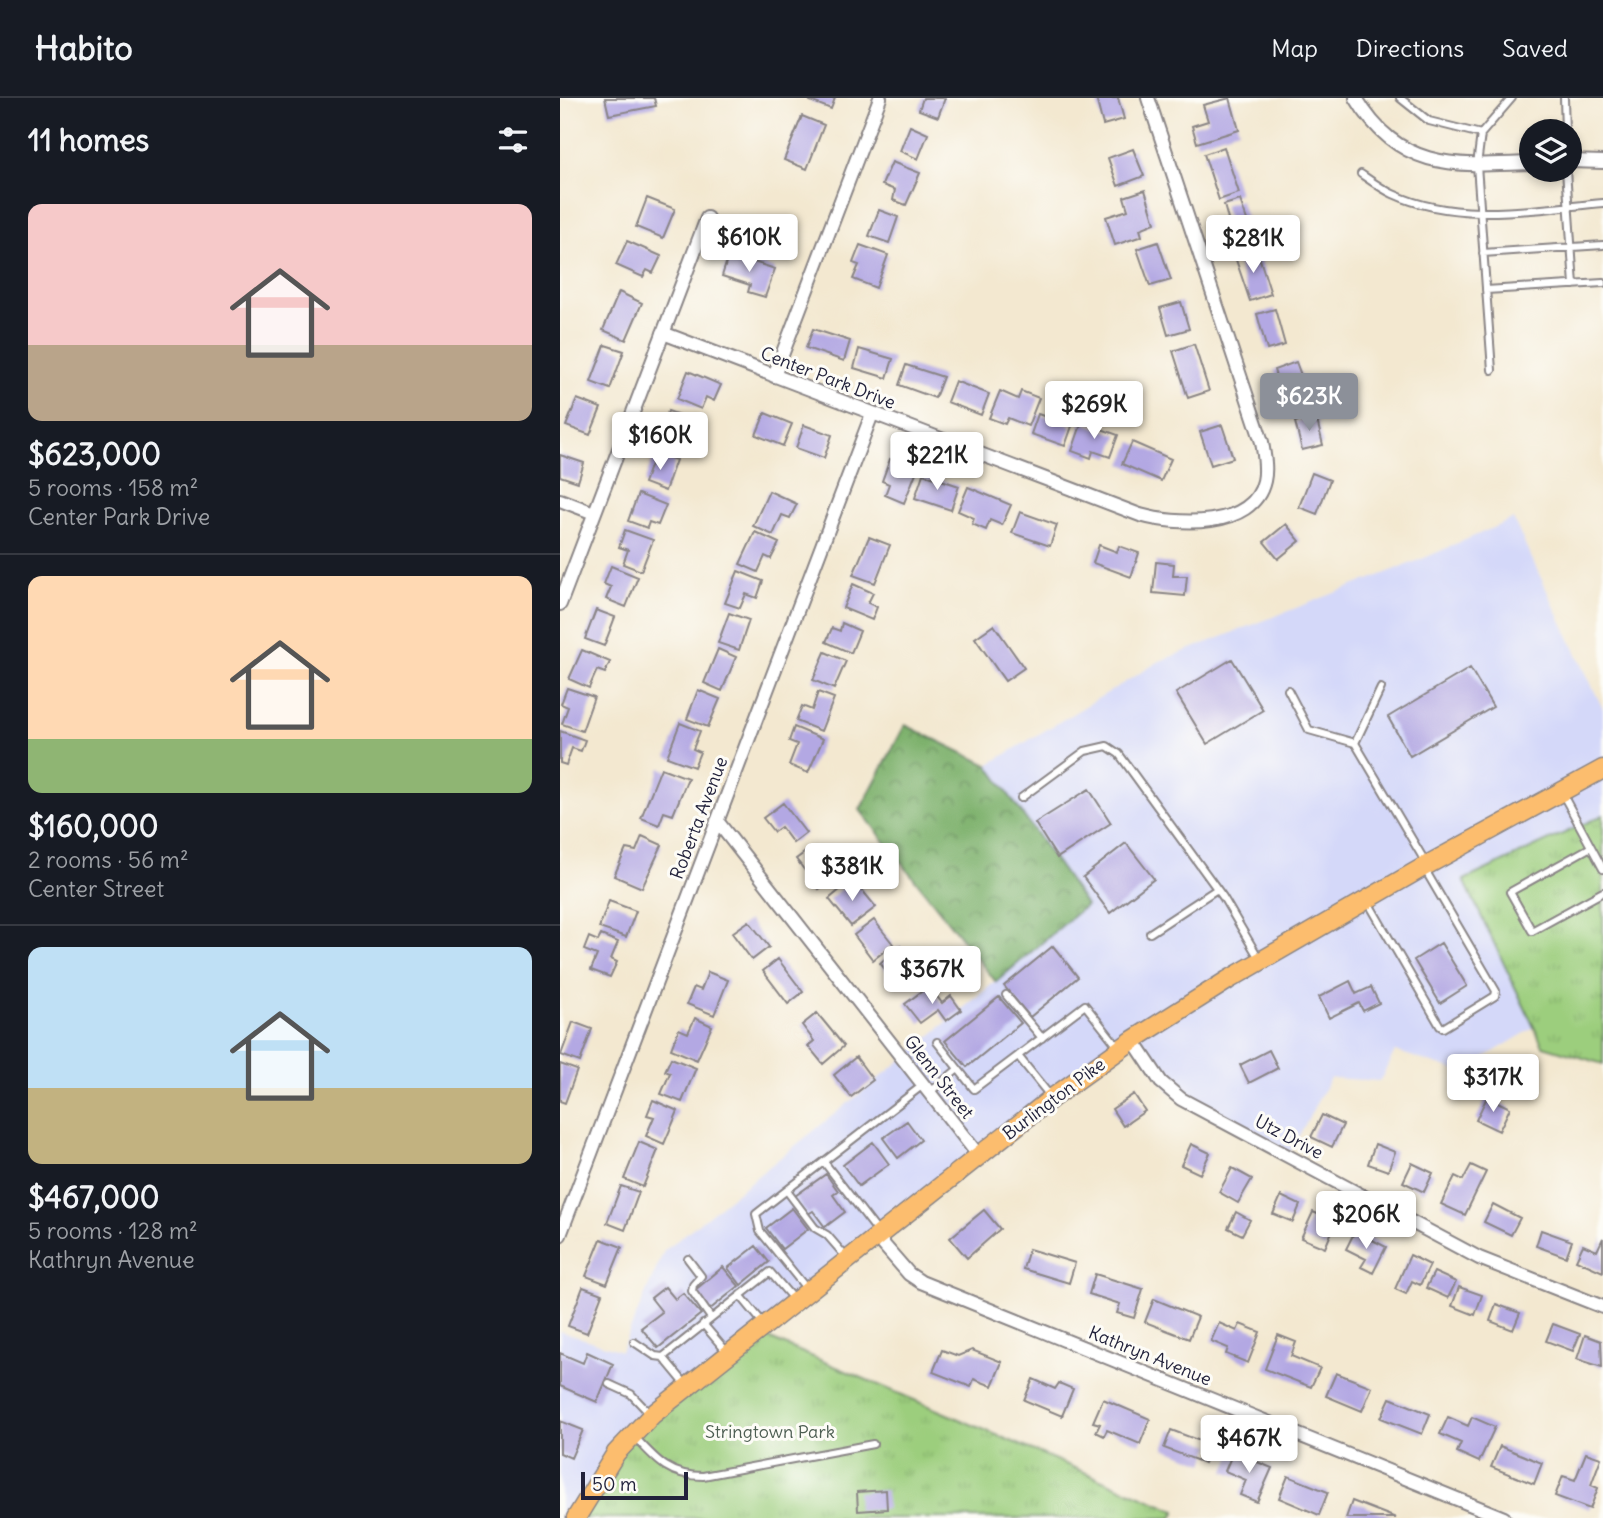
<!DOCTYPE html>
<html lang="en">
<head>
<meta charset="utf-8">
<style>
  :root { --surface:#171b24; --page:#20242c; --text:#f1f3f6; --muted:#9ea1a6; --line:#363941; --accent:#8c9099 }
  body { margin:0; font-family:Delius,sans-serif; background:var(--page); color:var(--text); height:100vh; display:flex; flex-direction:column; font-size:26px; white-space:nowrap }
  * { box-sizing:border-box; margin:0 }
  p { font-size:23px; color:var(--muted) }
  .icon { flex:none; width:38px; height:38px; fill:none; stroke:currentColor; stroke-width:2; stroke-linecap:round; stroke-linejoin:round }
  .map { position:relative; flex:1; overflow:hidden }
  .panel { display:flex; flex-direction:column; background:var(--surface); width:560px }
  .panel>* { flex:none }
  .tools { position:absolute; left:959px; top:21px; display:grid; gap:14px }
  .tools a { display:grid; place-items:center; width:63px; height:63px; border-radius:50%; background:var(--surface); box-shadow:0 4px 10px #0003; font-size:35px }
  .scale { position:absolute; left:21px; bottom:18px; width:107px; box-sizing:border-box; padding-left:7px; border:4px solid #22223b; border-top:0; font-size:19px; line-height:24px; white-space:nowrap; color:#22223b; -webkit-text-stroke:5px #fdfcf7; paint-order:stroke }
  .price { position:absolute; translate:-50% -60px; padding:0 16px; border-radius:7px; background:#fff; color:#222; font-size:23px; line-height:46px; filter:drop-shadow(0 2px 4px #0008) }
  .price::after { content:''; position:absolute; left:50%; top:42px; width:21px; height:16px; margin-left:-10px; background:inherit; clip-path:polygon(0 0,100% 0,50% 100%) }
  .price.on { background:var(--accent); color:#fff }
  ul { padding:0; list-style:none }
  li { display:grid; align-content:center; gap:14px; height:371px; padding:0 28px }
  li+li { border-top:2px solid var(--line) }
  li span { display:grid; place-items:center; height:217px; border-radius:14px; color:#555 }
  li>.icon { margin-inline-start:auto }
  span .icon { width:126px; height:126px; fill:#fffc; stroke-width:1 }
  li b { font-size:30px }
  h2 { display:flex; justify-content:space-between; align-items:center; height:84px; padding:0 28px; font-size:30px }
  header { display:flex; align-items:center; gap:42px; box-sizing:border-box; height:98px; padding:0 35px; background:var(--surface); border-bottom:2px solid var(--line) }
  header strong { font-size:33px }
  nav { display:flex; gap:38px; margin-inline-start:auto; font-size:24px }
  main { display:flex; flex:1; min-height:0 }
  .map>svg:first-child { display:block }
  .built { fill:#d4d8f9 }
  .forest { fill:url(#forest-crowns); stroke:#506a54; stroke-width:2 }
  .park { fill:url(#park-tufts); stroke:#5f785c; stroke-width:2 }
  .building { fill:#b3a8e3 }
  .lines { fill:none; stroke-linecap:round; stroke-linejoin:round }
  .lane-casing { stroke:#8a8586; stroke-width:10 }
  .street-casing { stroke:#8a8586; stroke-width:16 }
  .primary-casing { stroke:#8a8586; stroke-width:21 }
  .lane { stroke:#fff; stroke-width:6 }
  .street { stroke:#fff; stroke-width:12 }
  .primary { stroke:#fcbd6e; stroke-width:18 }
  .labels { text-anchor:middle; stroke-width:6; stroke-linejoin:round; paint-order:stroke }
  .street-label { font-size:18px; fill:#22223b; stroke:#fdfcf7 }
  .park-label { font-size:18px; fill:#4d5e52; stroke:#fdfcf7 }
</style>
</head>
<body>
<header>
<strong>Habito</strong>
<nav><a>Map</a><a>Directions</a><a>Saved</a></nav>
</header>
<main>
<section class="panel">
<h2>11 homes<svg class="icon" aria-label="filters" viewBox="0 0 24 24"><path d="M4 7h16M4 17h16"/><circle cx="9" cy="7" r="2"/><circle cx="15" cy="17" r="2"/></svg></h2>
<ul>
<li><span style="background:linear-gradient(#f6c9c9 65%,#b9a48a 0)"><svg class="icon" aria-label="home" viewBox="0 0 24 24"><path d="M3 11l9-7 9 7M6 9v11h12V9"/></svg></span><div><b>$623,000</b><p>5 rooms · 158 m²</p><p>Center Park Drive</p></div></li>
<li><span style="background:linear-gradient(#ffd9b3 75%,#8fb573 0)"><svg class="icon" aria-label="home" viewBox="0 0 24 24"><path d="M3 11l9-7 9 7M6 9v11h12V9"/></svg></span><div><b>$160,000</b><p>2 rooms · 56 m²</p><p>Center Street</p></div></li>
<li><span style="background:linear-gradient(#bfe0f5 65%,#c2b280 0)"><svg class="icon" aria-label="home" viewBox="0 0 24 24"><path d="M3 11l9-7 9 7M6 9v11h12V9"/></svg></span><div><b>$467,000</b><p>5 rooms · 128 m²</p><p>Kathryn Avenue</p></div></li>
</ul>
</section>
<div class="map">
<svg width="1043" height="1420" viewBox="0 0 1043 1420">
  <defs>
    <pattern id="forest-crowns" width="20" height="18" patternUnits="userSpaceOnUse" patternTransform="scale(1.75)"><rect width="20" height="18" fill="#7db16c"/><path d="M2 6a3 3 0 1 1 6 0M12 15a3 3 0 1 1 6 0" fill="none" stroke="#66905a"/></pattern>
    <pattern id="park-tufts" width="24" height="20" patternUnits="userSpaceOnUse" patternTransform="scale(1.75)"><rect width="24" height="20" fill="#9cce7d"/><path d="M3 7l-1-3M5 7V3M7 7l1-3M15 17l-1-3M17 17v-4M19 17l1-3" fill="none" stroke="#86b16d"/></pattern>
  </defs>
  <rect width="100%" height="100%" fill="#fdfcf7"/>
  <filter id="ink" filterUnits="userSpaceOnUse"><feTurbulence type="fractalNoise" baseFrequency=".0143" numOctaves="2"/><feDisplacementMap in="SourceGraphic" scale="14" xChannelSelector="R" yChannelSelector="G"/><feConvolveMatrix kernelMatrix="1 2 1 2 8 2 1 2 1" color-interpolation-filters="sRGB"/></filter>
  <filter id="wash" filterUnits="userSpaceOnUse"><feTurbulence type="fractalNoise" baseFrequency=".00686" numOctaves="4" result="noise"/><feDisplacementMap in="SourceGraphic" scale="28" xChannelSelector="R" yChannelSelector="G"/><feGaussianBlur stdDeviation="1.57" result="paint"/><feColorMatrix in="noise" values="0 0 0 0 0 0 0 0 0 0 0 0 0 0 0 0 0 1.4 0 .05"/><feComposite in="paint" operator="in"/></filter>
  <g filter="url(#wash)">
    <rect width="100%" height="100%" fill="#f3e8d0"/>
    <path class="built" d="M 953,421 L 1043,611 L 1043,888 L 900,974 L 835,953 L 820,983 L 770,980 L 728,1058 L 609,993 L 573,943 L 204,1226 L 16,1420 L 0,1420 L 0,1233 L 61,1253 L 104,1153 L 343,961 L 526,807 L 428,667 L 600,563 L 862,461 Z"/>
    <path class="forest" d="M 345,627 L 428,667 L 526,807 L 436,884 L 300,712 Z"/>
    <path class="park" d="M 1043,717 L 1043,966 L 983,948 L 904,782 Z
      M 194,1234 L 616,1413 L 612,1420 L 16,1420 L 56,1355 Z"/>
    <g id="blocks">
      <path class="building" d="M 45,0 L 94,0 L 96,8 L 49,17 Z
        M 251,0 L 275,0 L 271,11 L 250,3 Z
        M 363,0 L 385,0 L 378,19 L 359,12 Z
        M 536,0 L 558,0 L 564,21 L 543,27 Z
        M 670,0 L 679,32 L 637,45 L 632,28 L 648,23 L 643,7 Z
        M 242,18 L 264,27 L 247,71 L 224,62 Z
        M 350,28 L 368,36 L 358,61 L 340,53 Z
        M 664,49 L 679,95 L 659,102 L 644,56 Z
        M 573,51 L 584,78 L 558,88 L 548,60 Z
        M 332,64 L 360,75 L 346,107 L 333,102 L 335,92 L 322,87 Z
        M 585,92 L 595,125 L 580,131 L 582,138 L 555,147 L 546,119 L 568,112 L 564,99 Z
        M 87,100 L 115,111 L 103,140 L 76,129 Z
        M 680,102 L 695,145 L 672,152 L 664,128 L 669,125 L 664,107 Z
        M 319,112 L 338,119 L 329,145 L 309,138 Z
        M 67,143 L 101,158 L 93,175 L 87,172 L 83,179 L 56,167 Z
        M 598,144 L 611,182 L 590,188 L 577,151 Z
        M 300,147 L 328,157 L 316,190 L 293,181 L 299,167 L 293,165 Z
        M 697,152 L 711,196 L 690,203 L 675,159 Z
        M 169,156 L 215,171 L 205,199 L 188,194 L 190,187 L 162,178 Z
        M 59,194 L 82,205 L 66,242 L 43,232 Z
        M 621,204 L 629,231 L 608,237 L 600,210 Z
        M 715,211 L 725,247 L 707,252 L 697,216 Z
        M 253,231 L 290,243 L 284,263 L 246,250 Z
        M 634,246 L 649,293 L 628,300 L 613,253 Z
        M 45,247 L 64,253 L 50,291 L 31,284 Z
        M 299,251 L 333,261 L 327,280 L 294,270 Z
        M 736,264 L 747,293 L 729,300 L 725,289 L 720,290 L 714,272 Z
        M 346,267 L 383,279 L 375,300 L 339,287 Z
        M 128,273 L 161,287 L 154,303 L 146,299 L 141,311 L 117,301 Z
        M 395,283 L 429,296 L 421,317 L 387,304 Z
        M 440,293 L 458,301 L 461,293 L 479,300 L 468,328 L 448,320 L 445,326 L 429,320 Z
        M 17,301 L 41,310 L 30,337 L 6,328 Z
        M 108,313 L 131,321 L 120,352 L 97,344 Z
        M 205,315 L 232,326 L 223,348 L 196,337 Z
        M 478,316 L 512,328 L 505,348 L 471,336 Z
        M 756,318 L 763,347 L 742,352 L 735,324 Z
        M 522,324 L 558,337 L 550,359 L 533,353 L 531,360 L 512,353 Z
        M 244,327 L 272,337 L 264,360 L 236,350 Z
        M 662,327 L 673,360 L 651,367 L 640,334 Z
        M 572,344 L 611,361 L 601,383 L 562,366 Z
        M 95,355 L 116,362 L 105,393 L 84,385 Z
        M 0,357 L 24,365 L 18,384 L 0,378 Z
        M 330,361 L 357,372 L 344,405 L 325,397 L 329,386 L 322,383 Z
        M 752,375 L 770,382 L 757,416 L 739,409 Z
        M 363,376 L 399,388 L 391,412 L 355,400 Z
        M 408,389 L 451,407 L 442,427 L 430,422 L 426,432 L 412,426 L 414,420 L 398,413 Z
        M 209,393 L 237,406 L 230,420 L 222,417 L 213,437 L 193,428 Z
        M 78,396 L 106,407 L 98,427 L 89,424 L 87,430 L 68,423 Z
        M 460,414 L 497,427 L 490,448 L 452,435 Z
        M 726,426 L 740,443 L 718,461 L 704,444 Z
        M 65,432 L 93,442 L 81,473 L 63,466 L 68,452 L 59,449 Z
        M 195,434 L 219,445 L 211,461 L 205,458 L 198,474 L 180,466 Z
        M 309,439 L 330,447 L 315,485 L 293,477 Z
        M 539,447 L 557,454 L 559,448 L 579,455 L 571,479 L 533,465 Z
        M 596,464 L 614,466 L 613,478 L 627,478 L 625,498 L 593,495 Z
        M 51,468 L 78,479 L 66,509 L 46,501 L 51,489 L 44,486 Z
        M 178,473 L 203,483 L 197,500 L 186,496 L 180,510 L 165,505 Z
        M 293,486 L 313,495 L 308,505 L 317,509 L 312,522 L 283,510 Z
        M 36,512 L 55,519 L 44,548 L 25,541 Z
        M 169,515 L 189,522 L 179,552 L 158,545 Z
        M 282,525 L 300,533 L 291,555 L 266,544 L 272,530 L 280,533 Z
        M 434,527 L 464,570 L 445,583 L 415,540 Z
        M 158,551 L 176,559 L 162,593 L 144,585 Z
        M 22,552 L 50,564 L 45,575 L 37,572 L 29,590 L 9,581 Z
        M 265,554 L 286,563 L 274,591 L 253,582 Z
        M 672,561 L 703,612 L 647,646 L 616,595 Z
        M 910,570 L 933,609 L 850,658 L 828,619 Z
        M 7,590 L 34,599 L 22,633 L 2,626 L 8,609 L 1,606 Z
        M 138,592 L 160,601 L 148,629 L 127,621 Z
        M 258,594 L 274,600 L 261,633 L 236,623 L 242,608 L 252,612 Z
        M 120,625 L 140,633 L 133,651 L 140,654 L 134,669 L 107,659 Z
        M 234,629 L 263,641 L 248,675 L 229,667 L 237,646 L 229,643 Z
        M 0,633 L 25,642 L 21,653 L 12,650 L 6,667 L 0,665 Z
        M 101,670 L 128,680 L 113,717 L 104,714 L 99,727 L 81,720 Z
        M 529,691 L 551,725 L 497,760 L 475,725 Z
        M 223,705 L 246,735 L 233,745 L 221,729 L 214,734 L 203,720 Z
        M 82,738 L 102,747 L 82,790 L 54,778 L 66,751 L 76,753 Z
        M 566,745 L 594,781 L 550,815 L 523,779 Z
        M 251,750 L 274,780 L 259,791 L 236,761 Z
        M 293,781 L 316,809 L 291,828 L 269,801 Z
        M 49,803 L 76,813 L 66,839 L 39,830 Z
        M 314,822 L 333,846 L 313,862 L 294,837 Z
        M 189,823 L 209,849 L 192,862 L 172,835 Z
        M 41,837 L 58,844 L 51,861 L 57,864 L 50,879 L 31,872 L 37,857 L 24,852 L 29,839 L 38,843 Z
        M 881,845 L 907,888 L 880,905 L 854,862 Z
        M 340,848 L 359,871 L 339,888 L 320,865 Z
        M 493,848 L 518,879 L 470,919 L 444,888 Z
        M 218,861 L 243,894 L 228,906 L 203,873 Z
        M 148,874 L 168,882 L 154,917 L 127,906 L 134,889 L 141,892 Z
        M 790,883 L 796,896 L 811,889 L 819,905 L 803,913 L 799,905 L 769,920 L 759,899 Z
        M 369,888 L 382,905 L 391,898 L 401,912 L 386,923 L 378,912 L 360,925 L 345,906 Z
        M 439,899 L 461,925 L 407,969 L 385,943 Z
        M 257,915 L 284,948 L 263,966 L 248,948 L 254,943 L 242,927 Z
        M 135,920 L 152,928 L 137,962 L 111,951 L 119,931 L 128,935 Z
        M 13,924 L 32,931 L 20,964 L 1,957 Z
        M 709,952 L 718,970 L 689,985 L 680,967 Z
        M 296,959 L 313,982 L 291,999 L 274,977 Z
        M 111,960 L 136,970 L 122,1004 L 101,996 L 110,975 L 105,973 Z
        M 0,966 L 17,972 L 5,1005 L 0,1003 Z
        M 574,996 L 585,1013 L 563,1028 L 552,1011 Z
        M 927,999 L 950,1010 L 939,1033 L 916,1022 Z
        M 93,1002 L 118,1013 L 104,1046 L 86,1038 L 94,1019 L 87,1017 Z
        M 762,1017 L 783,1027 L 772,1049 L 751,1039 Z
        M 347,1023 L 361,1042 L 338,1060 L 323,1040 Z
        M 79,1044 L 98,1052 L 83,1089 L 64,1081 Z
        M 313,1044 L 329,1066 L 299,1088 L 283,1067 Z
        M 631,1046 L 650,1055 L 640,1076 L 621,1067 Z
        M 815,1046 L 835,1054 L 828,1073 L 808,1066 Z
        M 852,1065 L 873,1075 L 864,1094 L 843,1084 Z
        M 911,1067 L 926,1074 L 905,1117 L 881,1106 L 895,1078 L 903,1082 Z
        M 672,1070 L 692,1081 L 678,1105 L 659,1094 Z
        M 266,1076 L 278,1093 L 273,1097 L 285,1114 L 265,1129 L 253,1113 L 248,1116 L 235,1098 Z
        M 61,1088 L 79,1094 L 65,1132 L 47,1125 Z
        M 721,1098 L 740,1107 L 733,1124 L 713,1116 Z
        M 933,1106 L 960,1120 L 951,1137 L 924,1124 Z
        M 232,1110 L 248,1131 L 222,1151 L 206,1130 Z
        M 424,1112 L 440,1131 L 407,1160 L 390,1140 Z
        M 676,1114 L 690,1122 L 682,1137 L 668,1130 Z
        M 753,1114 L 776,1124 L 765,1150 L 741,1140 Z
        M 981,1132 L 1012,1143 L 1006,1159 L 976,1148 Z
        M 795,1133 L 826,1149 L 813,1175 L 801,1169 L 806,1161 L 786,1151 Z
        M 1043,1140 L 1043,1174 L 1016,1162 L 1023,1147 L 1037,1153 Z
        M 41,1141 L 62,1149 L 47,1186 L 26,1178 Z
        M 196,1148 L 209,1164 L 181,1187 L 168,1170 Z
        M 469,1151 L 515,1165 L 509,1185 L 463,1171 Z
        M 850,1157 L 870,1167 L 860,1187 L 852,1183 L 846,1196 L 835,1191 Z
        M 163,1169 L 179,1188 L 149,1212 L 134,1193 Z
        M 874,1174 L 896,1184 L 888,1200 L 866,1190 Z
        M 535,1176 L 583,1191 L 574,1220 L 557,1215 L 560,1206 L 529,1196 Z
        M 23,1189 L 42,1196 L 27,1235 L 8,1228 Z
        M 105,1189 L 115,1201 L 123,1195 L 141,1216 L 98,1250 L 81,1230 L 102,1214 L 91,1200 Z
        M 899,1189 L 922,1197 L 915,1217 L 892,1208 Z
        M 594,1201 L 638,1219 L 629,1241 L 585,1224 Z
        M 936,1206 L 960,1215 L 953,1232 L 930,1223 Z
        M 659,1225 L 677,1233 L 680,1226 L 700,1234 L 688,1265 L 666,1256 L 668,1250 L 651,1243 Z
        M 993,1226 L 1020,1236 L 1013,1253 L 986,1243 Z
        M 718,1237 L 736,1244 L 731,1258 L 760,1270 L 751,1289 L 705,1271 Z
        M 1025,1237 L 1041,1243 L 1042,1269 L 1017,1261 Z
        M 382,1252 L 398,1258 L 412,1252 L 442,1264 L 432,1288 L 414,1281 L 411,1289 L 373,1274 Z
        M 27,1254 L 53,1266 L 37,1304 L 0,1288 L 0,1255 L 23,1265 Z
        M 776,1275 L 812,1289 L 802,1313 L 766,1298 Z
        M 473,1281 L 495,1291 L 499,1285 L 513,1291 L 502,1318 L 464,1302 Z
        M 830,1300 L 870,1316 L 862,1336 L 821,1320 Z
        M 543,1301 L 590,1321 L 580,1346 L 547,1332 L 544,1338 L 536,1334 L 540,1326 L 533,1324 Z
        M 888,1319 L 908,1328 L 912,1319 L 935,1329 L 919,1364 L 897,1354 L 901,1345 L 880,1336 Z
        M 0,1323 L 23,1332 L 11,1360 L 0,1355 Z
        M 611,1332 L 651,1347 L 644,1365 L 604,1350 Z
        M 940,1348 L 982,1365 L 974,1386 L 931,1369 Z
        M 673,1354 L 712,1370 L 697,1404 L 680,1397 L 686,1382 L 665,1373 Z
        M 1026,1355 L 1041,1360 L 1031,1387 L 1038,1390 L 1030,1411 L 995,1398 L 1003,1378 L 1015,1382 Z
        M 728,1378 L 768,1394 L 759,1417 L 719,1400 Z
        M 326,1392 L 327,1411 L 298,1413 L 297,1394 Z
        M 792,1403 L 836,1420 L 786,1420 Z"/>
    </g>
  </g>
  <g filter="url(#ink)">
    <use href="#blocks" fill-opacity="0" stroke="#8a8586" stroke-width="2"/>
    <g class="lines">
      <defs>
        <path id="lane" d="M 840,0 L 869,23 L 921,36
          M 1004,0 L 1005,33
          M 1006,72 L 1014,187
          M 801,76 C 811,83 822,91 833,96 C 898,126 975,111 1043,105
          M 923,155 L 1043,147
          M 926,192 L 1043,185
          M 932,272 L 917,67 L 921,36 L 952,0
          M 728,592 L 749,632 L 795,645 L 866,765
          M 795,645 L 821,590
          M 1002,695 L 1043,771
          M 461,700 L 525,653 L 547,648 L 559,656 L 663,799 L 700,862
          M 1031,749 L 950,794 L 972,833 L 1043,794
          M 808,804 L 880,928 L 883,930 L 935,898 L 936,893 L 864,770
          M 590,835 L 657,791
          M 446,897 L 482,940
          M 377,944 L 414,991 L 525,907 L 559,950
          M 458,958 L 491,999
          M 370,994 L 398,971
          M 264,1064 L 318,1134
          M 227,1093 L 255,1130 L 267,1137 L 286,1159
          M 128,1161 L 141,1178 L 133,1187 L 132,1193 L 151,1220
          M 246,1190 L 200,1133 L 196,1116 L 363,987
          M 180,1197 L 203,1225
          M 143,1226 L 167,1254
          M 74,1244 L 95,1258 L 103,1259
          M 49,1286 L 71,1296 L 90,1316
          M 127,1288 L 103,1259 L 210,1174 L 233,1201
          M 74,1338 C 96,1362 109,1378 143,1378 L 313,1346"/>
        <path id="street" d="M 796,0 C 839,73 896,68 971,65
          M 1010,63 L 1043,64
          M 103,235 L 580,417 C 615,427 693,432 704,383 C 707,370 704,357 702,344 L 588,0
          M 214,278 L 320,0
          M 0,402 L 34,415
          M 0,506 L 147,120
          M 157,723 L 419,1058
          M 573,942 L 601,984 L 621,1001 L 919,1160 L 1043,1209
          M 0,1137 L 312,316
          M 316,1138 L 349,1176 L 361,1184 L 944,1420"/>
        <path id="primary" d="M 16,1420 L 56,1355 L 92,1317 L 492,1000 L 573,942 L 668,882 L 867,767 L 1043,671"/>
      </defs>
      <use href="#lane" class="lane-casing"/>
      <use href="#street" class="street-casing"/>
      <use href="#primary" class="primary-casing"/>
      <use href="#lane" class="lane"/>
      <use href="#street" class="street"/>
      <use href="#primary" class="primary"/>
    </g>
  </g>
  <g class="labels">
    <g class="street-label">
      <text transform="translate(268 280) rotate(21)" y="6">Center Park Drive</text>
      <text transform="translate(139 720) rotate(-69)" y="6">Roberta Avenue</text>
      <text transform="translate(379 979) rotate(52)" y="6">Glenn Street</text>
      <text transform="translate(494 1001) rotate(-37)" y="6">Burlington Pike</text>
      <text transform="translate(729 1039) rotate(28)" y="6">Utz Drive</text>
      <text transform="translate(590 1258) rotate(22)" y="6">Kathryn Avenue</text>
    </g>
    <g class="park-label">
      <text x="210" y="1340">Stringtown Park</text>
    </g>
  </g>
</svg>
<div class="tools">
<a><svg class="icon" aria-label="layers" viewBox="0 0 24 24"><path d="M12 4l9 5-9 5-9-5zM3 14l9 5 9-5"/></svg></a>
</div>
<div class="scale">50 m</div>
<b class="price" style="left:189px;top:176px">$610K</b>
<b class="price" style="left:693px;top:177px">$281K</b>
<b class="price on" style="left:749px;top:335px">$623K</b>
<b class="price" style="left:534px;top:343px">$269K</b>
<b class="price" style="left:100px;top:374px">$160K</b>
<b class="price" style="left:377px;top:394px">$221K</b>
<b class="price" style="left:292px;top:805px">$381K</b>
<b class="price" style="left:372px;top:908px">$367K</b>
<b class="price" style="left:933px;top:1016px">$317K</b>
<b class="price" style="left:806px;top:1153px">$206K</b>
<b class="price" style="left:689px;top:1377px">$467K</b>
</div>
</main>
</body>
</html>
